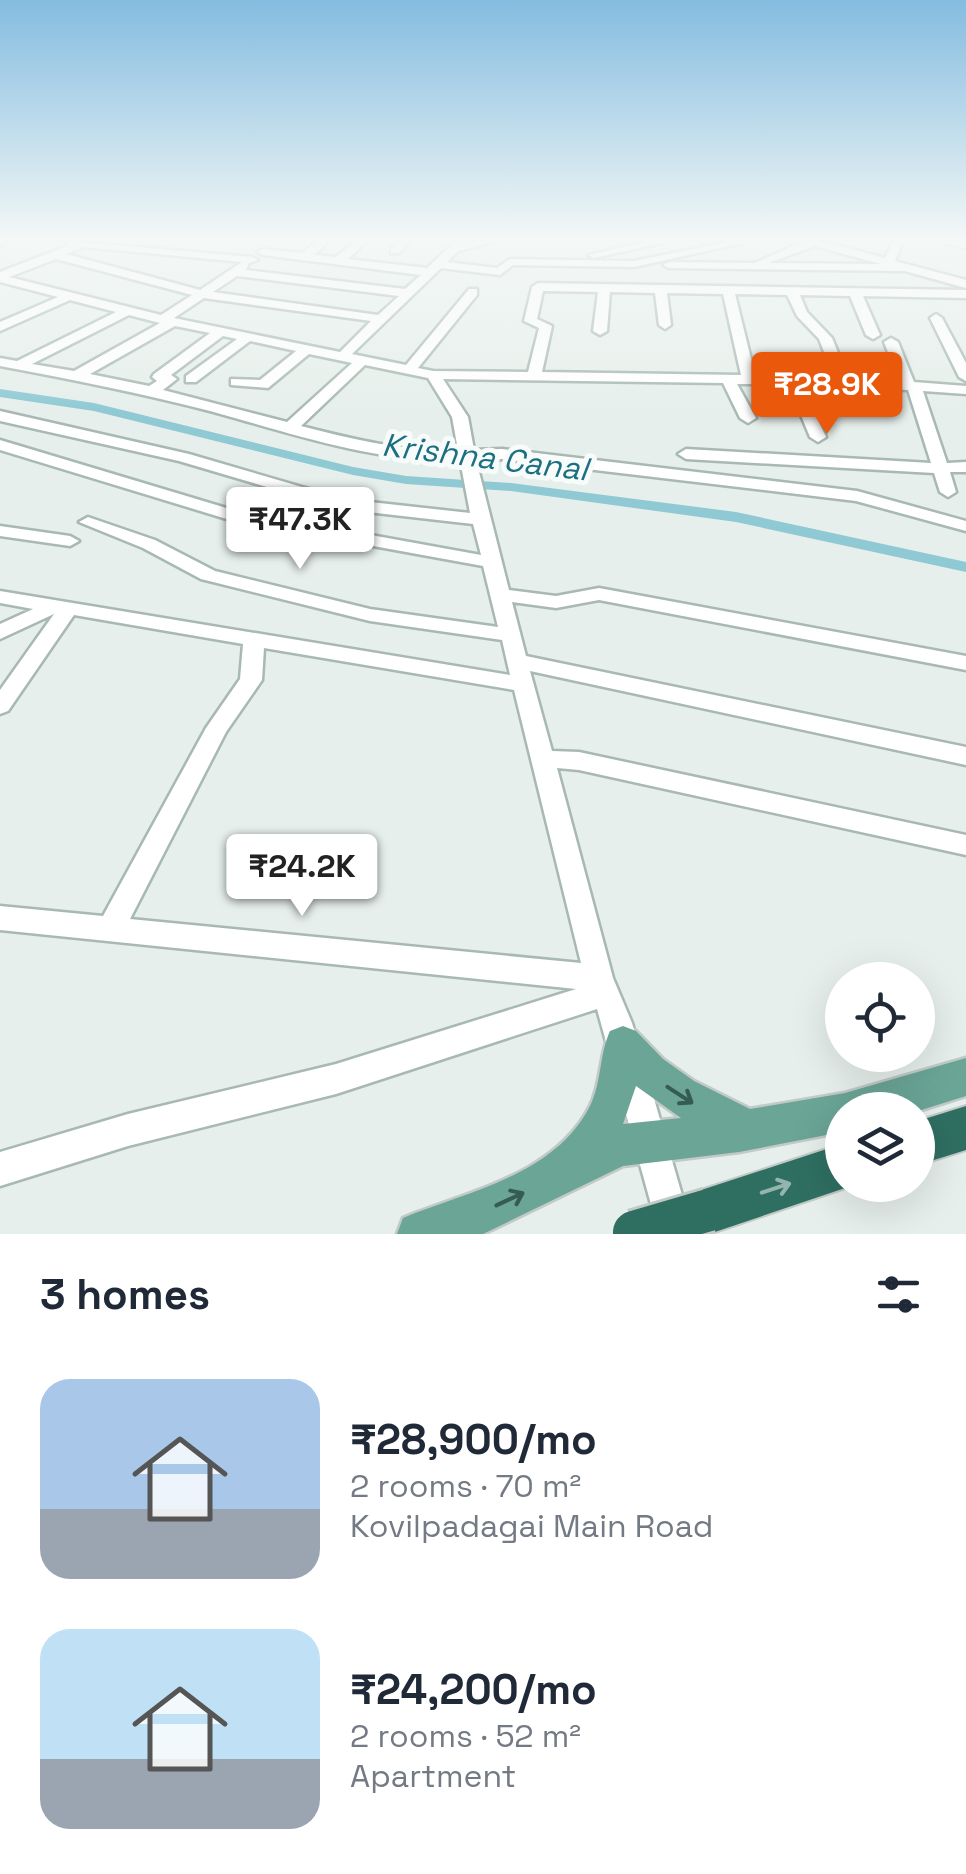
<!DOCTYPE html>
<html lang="en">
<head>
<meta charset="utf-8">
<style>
  :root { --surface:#fff; --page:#f2f2f3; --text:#1f2937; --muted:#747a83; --accent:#ea580c }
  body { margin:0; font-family:"Space Grotesk",sans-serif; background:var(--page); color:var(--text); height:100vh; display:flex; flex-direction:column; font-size:38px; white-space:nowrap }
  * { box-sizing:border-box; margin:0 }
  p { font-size:32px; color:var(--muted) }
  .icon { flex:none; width:55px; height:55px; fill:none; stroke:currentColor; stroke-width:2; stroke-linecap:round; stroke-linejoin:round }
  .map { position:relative; height:1234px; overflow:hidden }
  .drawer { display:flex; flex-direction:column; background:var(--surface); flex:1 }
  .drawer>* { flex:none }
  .tools { position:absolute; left:825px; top:962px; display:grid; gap:20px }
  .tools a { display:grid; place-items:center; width:110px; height:110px; border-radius:50%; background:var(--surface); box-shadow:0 10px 40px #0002; font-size:50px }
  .price { position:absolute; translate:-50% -85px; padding:0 22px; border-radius:10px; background:#fff; color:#222; font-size:32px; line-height:65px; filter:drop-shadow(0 2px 5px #0008) }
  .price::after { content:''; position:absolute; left:50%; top:60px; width:30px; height:22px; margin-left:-15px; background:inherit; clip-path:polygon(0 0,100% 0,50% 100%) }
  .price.active { background:var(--accent); color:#fff }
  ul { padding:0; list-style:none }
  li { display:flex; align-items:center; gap:30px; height:250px; padding:0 40px }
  li span { display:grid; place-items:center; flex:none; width:280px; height:200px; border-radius:30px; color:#555 }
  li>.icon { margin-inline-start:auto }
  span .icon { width:120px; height:120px; fill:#fffc; stroke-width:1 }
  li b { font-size:42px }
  h2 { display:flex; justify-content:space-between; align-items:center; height:120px; padding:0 40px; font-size:42px }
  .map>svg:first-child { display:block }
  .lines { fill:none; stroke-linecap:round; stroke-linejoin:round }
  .canal { fill:#8ec9d4; fill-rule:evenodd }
  .minor-casing { stroke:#a8b8b2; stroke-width:5 }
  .major-casing { stroke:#c2cac8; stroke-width:5 }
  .highway-casing { stroke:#c2cac8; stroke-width:4 }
  .minor { fill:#fff; fill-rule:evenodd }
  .major { fill:#6aa596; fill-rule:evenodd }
  .highway { fill:#2f6f62; fill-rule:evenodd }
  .highway-bridge-casing { stroke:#c2cac8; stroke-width:48; stroke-linecap:butt }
  .highway-bridge { stroke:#2f6f62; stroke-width:42 }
  .oneway { stroke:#365b51 }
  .oneway2 { stroke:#93b5ae }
  .labels { text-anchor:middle; stroke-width:10; stroke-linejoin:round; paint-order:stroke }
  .water-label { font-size:32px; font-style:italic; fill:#1c6f80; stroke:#f7fbf9 }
</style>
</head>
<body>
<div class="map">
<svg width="966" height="1234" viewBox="0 0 966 1234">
  <rect width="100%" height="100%" fill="#e6efeb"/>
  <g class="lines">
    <path class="canal" d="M 0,389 L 94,403 L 353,467 L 406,476 L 511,483 L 736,512 L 966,562 L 966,572 L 736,522 L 511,491 L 406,484 L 353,475 L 94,411 L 0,397 Z"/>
    <defs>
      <path id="minor" d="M 0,241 L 8,241 L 0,245 Z
        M 66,241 L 252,257 L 258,260 L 249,263 L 246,270 L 405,289 L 421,275 L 263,255 L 257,252 L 263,249 L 302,253 L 318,241 L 329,241 L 314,255 L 336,257 L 356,241 L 367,241 L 348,259 L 427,268 L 456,241 L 500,241 L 458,251 L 447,262 L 497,268 L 510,259 L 634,261 L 732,241 L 751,241 L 634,267 L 513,265 L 500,275 L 441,268 L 352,354 L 406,365 L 469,289 L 477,289 L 477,295 L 418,368 L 433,371 L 528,372 L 539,328 L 524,321 L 532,287 L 538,283 L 966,290 L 966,298 L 863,296 L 880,335 L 873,339 L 866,335 L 850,296 L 800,295 L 807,312 L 832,338 L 848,377 L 899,381 L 884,342 L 891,338 L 898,342 L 914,382 L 966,386 L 966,394 L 923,391 L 947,463 L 966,462 L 966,472 L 950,472 L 956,492 L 948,497 L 940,492 L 934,473 L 686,459 L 678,454 L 686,449 L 931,463 L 908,390 L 802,385 L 826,437 L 818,442 L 810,437 L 788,384 L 737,384 L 756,418 L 748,423 L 740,418 L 723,383 L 443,379 L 468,417 L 474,450 L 502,449 L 857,491 L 966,521 L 966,531 L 856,501 L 502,459 L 476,460 L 509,590 L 556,596 L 599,588 L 966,656 L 966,670 L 599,600 L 556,608 L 512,602 L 526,656 L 966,747 L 966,765 L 530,671 L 552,751 L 579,752 L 966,835 L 966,855 L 579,770 L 557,768 L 613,978 L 632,1023 L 691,1226 L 688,1234 L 660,1234 L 657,1226 L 597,1009 L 336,1094 L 128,1146 L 0,1186 L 0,1152 L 128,1114 L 336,1064 L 576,989 L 0,930 L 0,906 L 103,916 L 206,728 L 240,679 L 243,644 L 74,615 L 8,711 L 0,714 L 0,690 L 54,614 L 0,639 L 0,624 L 33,609 L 0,603 L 0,591 L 510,675 L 502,640 L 370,621 L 201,579 L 143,548 L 79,522 L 88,517 L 155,540 L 215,571 L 370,609 L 498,627 L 483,566 L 230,520 L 0,450 L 0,440 L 233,510 L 481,555 L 473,524 L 341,509 L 179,461 L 0,421 L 0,411 L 189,454 L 343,499 L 470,513 L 460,460 C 375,463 291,433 210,411 C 140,393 70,379 0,366 L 0,358 L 17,361 L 116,312 L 70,300 L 0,331 L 0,322 L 58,297 L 0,282 L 0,272 L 69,245 ZM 83,247 L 242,262 L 200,290 L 66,254 ZM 56,259 L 192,295 L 161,315 L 9,277 ZM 237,276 L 399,296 L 378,315 L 213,292 ZM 543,291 L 598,292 L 593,331 L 600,335 L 607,331 L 610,292 L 655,293 L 659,325 L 665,329 L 671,325 L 667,293 L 723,294 L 741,375 L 542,372 L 552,326 L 537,319 ZM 735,294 L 787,295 L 797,316 L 819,339 L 834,377 L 755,375 ZM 204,298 L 371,321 L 340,352 L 174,318 ZM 129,315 L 160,323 L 74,371 L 32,364 ZM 175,326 L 210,333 L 154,374 L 152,377 L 157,381 L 149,386 L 90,374 ZM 223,336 L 237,339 L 186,376 L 186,382 L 196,382 L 250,341 L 296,351 L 260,380 L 231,379 L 231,385 L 268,388 L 309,354 L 352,363 L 287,422 L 163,390 L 177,379 L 171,375 ZM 365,365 L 428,378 L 452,417 L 458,450 C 405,452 352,439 301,426 ZM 264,648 L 514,690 L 581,963 L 130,919 L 226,732 L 262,680 Z
        M 400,241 L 411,241 L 399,253 L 391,253 L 391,249 Z
        M 650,241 L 670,241 L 594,258 L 588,255 Z
        M 804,241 L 820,241 L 885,258 L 893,241 L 903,241 L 895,261 L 966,280 L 966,288 L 905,271 L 669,268 L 663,265 L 669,262 L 755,263 ZM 815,246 L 881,264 L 768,263 Z
        M 939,241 L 966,242 L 966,248 L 940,243 Z
        M 936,314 L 942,318 L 966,363 L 966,381 L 959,377 L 930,318 Z
        M 0,526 L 70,536 L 79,541 L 70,546 L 0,536 Z"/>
      <path id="major" d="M 623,1026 L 636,1031 L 663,1059 L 694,1081 L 750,1109 L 845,1093 L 966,1058 L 966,1096 L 918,1111 L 842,1110 L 842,1132 L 739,1152 L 623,1166 L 483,1234 L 397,1234 L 403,1218 C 469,1191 555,1175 590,1106 C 602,1082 599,1055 610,1031 ZM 636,1086 L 681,1118 L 623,1124 Z"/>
      <path id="highway" d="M 966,1106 L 966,1150 L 918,1165 L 918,1121 Z
        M 842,1144 L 842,1185 L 854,1185 L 709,1234 L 692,1227 L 685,1210 L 692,1193 Z"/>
    </defs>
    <use href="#minor" class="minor-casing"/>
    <use href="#major" class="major-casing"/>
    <use href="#highway" class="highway-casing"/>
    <use href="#minor" class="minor"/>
    <use href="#major" class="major"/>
    <use href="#highway" class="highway"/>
    <defs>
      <path id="highway-bridge" d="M 634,1232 L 709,1210"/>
    </defs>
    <use href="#highway-bridge" class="highway-bridge-casing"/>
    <use href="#highway-bridge" class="highway-bridge"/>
  </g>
  <defs><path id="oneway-shaft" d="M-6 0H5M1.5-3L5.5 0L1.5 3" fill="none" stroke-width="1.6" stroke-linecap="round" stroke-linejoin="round" transform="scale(2.5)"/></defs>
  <g class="oneway">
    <use href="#oneway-shaft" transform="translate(680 1095) rotate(33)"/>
    <use href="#oneway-shaft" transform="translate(510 1199) rotate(-25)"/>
  </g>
  <use class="oneway2" href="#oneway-shaft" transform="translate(776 1188) rotate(-18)"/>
  <linearGradient id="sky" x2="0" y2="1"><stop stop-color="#84bce0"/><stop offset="0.58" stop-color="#f4f8f6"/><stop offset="1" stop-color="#f4f8f6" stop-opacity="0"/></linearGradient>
  <rect width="966" height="413" fill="url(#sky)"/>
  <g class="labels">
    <g class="water-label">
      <text transform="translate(485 457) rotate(7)" y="11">Krishna Canal</text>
    </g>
  </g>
</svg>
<div class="tools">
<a><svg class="icon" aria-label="locate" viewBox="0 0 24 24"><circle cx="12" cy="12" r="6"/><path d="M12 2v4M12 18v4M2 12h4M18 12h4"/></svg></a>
<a><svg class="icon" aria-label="layers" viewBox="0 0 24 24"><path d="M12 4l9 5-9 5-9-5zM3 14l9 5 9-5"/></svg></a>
</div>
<b class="price active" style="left:827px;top:437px">₹28.9K</b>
<b class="price" style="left:300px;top:572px">₹47.3K</b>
<b class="price" style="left:302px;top:919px">₹24.2K</b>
</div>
<section class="drawer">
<h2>3 homes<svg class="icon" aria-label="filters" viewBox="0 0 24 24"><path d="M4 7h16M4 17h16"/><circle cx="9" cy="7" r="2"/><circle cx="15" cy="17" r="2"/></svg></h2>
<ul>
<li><span style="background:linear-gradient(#a9c7e8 65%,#9aa5b1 0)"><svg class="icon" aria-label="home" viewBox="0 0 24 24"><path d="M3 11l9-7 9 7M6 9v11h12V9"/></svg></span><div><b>₹28,900/mo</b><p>2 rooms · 70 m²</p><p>Kovilpadagai Main Road</p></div></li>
<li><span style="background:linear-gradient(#bfe0f5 65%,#9aa5b1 0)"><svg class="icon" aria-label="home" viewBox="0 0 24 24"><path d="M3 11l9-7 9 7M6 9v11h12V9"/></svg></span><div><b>₹24,200/mo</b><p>2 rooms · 52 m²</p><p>Apartment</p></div></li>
</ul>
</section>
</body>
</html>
